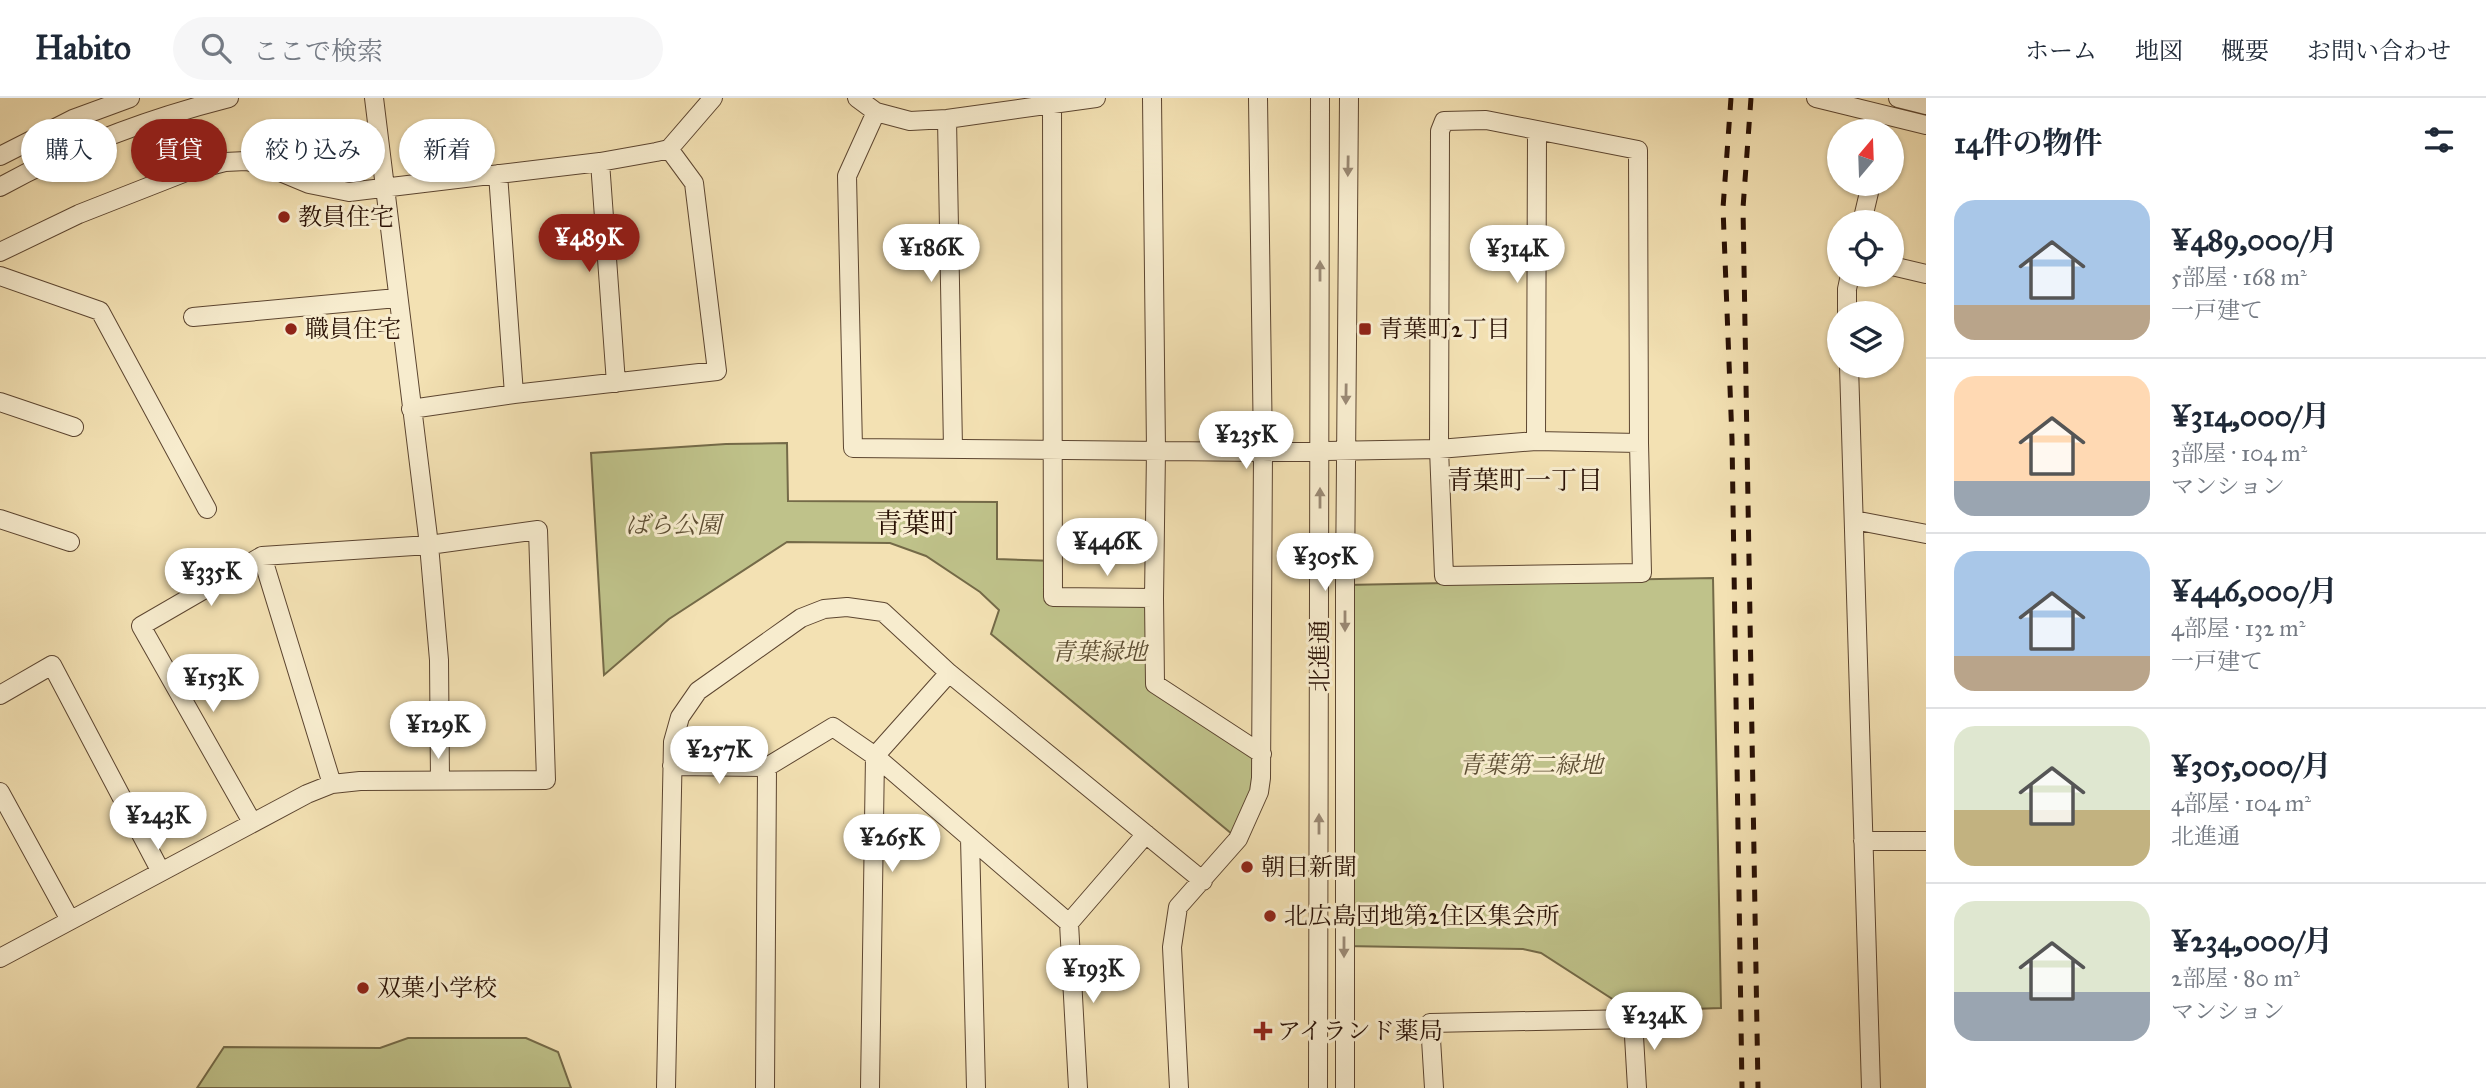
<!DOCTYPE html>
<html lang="ja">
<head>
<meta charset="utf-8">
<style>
  :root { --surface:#fff; --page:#f6f6f7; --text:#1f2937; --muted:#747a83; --line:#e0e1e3; --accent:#8f2418 }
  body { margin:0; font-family:"IM FELL Great Primer","Noto Serif JP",serif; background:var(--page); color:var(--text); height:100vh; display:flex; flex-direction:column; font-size:26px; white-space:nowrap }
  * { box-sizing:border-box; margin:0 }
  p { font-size:23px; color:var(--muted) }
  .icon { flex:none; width:38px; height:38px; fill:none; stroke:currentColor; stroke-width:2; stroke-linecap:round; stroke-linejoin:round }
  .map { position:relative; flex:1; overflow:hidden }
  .side { display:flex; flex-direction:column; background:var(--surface); width:560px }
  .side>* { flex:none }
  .hud { position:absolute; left:21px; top:21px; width:665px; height:63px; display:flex; gap:14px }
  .needle { width:46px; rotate:19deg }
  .tools { position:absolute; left:1827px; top:21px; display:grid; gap:14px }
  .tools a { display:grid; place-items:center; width:77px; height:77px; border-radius:50%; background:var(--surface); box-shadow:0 2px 5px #0004; font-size:35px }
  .price { position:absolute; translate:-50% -60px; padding:0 16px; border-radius:24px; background:#fff; color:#222; font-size:23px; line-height:46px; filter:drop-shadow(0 2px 4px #0008) }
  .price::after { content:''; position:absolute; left:50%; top:42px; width:21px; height:16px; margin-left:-10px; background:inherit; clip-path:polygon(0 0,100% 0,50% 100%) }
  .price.current { background:var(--accent); color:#fff }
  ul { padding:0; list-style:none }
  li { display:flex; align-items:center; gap:21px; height:175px; padding:0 28px }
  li+li { border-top:2px solid var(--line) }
  li span { display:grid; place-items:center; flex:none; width:196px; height:140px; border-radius:21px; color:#555 }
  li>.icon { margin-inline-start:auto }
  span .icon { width:84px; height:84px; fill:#fffc; stroke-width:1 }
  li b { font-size:30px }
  h2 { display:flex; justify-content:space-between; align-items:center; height:84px; padding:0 28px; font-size:30px }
  .pill { padding:0 24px; border-radius:32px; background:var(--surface); box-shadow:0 2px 5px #0004; font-size:24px; line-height:63px }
  .pill.current { background:var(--accent); color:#fff }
  header { display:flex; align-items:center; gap:42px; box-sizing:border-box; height:98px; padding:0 35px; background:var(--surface); border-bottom:2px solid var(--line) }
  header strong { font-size:33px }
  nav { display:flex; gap:38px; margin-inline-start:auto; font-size:24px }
  .search { width:490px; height:63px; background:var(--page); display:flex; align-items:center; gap:18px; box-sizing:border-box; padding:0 24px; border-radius:38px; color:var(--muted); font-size:26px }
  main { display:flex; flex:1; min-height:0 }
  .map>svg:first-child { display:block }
  .green { fill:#bfc28a; stroke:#746a48; stroke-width:2 }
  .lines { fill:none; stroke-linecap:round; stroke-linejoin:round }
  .minor-casing { stroke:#5c4530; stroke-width:20 }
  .minor { stroke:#f7ecce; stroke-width:18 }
  .rail { stroke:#291105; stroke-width:5; stroke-dasharray:12 12; stroke-linecap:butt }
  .oneway { fill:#9a8974 }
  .poi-dot { fill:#8f2418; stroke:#f7ecce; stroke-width:2.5 }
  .labels { text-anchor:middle; stroke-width:6; stroke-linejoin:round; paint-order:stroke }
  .poi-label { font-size:24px; fill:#291105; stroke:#f7ecce; text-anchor:start }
  .park-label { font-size:24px; font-style:italic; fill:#5e4f34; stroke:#f7ecce }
  .street-label { font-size:24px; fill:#291105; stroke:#f7ecce }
  .neighbourhood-label { font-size:26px; fill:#291105; stroke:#f7ecce }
  .quarter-label { font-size:28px; fill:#291105; stroke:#f7ecce }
</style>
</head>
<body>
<header>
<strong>Habito</strong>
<div class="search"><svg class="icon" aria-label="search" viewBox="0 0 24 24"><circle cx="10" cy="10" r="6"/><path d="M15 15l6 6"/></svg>ここで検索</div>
<nav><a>ホーム</a><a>地図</a><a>概要</a><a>お問い合わせ</a></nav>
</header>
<main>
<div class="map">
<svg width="1926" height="990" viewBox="0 0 1926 990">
  <rect width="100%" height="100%" fill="#f3e1b3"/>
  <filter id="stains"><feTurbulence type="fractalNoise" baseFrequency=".00286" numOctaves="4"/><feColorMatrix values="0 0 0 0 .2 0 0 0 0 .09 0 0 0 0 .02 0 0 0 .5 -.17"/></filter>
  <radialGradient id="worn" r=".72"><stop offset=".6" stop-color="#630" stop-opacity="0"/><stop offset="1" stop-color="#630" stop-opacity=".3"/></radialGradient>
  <path class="green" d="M 787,345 L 788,403 L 997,404 L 997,461 L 1055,463 L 1053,499 L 1154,500 L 1155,586 L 1262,656 L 1238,741 L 991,536 L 999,512 L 980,494 L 926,458 L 890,445 L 787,444 L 669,521 L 604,577 L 591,355 L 726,346 Z
    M 1713,480 L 1721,910 L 1631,913 L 1541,855 L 1523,851 L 1344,848 L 1345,487 Z
    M 408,940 L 526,940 L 558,954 L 571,990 L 197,990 L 224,949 L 380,950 Z"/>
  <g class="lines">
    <defs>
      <path id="minor" d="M 374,0 L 429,447 L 439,562 L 440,682
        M 857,0 L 876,14 L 910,23 L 947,21 L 1096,0
        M 1816,0 L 1926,27
        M 1898,0 L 1926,7
        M 1052,6 L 1053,499 L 1154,500 L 1156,352 L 1152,0
        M 876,14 L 847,78 L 853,350 L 1263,354 L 1439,351 L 1536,343 L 1639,345
        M 947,21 L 953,350
        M 1486,22 L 1638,52 L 1639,345 L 1642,475 L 1444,478 L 1439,351 L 1440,33 L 1444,23 Z
        M 0,58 L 73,21 L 130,0
        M 600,64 L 616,285
        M 498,76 L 514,296
        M 0,89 C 72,49 150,20 229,0
        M 1862,124 L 1871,86
        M 0,154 L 79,116 L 186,74 L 225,64 L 246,63 L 261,66 L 309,86 L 349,94 L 600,64 L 656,54 L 669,51 L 713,0
        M 1892,168 L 1926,176
        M 0,178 L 100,213 L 207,411
        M 1847,215 L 1847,191 L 1850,177
        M 193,219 L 397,200
        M 1849,268 L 1871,990
        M 0,304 L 74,329
        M 411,311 L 514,296 L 717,273 L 694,85 L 669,51
        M 1536,343 L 1537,32
        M 0,421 L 70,444
        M 1854,422 L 1926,436
        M 262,458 L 332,686
        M 1154,500 L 1155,586 L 1262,656
        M 0,597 L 52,567 L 161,774
        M 672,668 L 767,669 L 833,629 L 875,658 L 1069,825
        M 0,694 L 70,822
        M 970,740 L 976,990
        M 1863,743 L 1926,743
        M 0,860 L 307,696 L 332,686 L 360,683 L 546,682 L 538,432 L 429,447 L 262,458 L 141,528 L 252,724
        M 666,990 L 673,644 L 680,619 L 698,593 L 801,520 L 824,511 L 847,509 L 883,514 L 949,575 L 1203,783
        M 765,990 L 767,669
        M 870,990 L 875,658 L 949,575
        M 1078,990 L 1069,825 L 1146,736
        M 1179,990 L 1172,849 L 1178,809 L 1238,741 L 1259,694 L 1261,680 L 1263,354 L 1258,0
        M 1318,990 L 1320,0
        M 1345,990 L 1345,487 L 1349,0
        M 1434,990 L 1430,925 L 1633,921 L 1637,990"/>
    </defs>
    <use href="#minor" class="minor-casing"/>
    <use href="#minor" class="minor"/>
    <path class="rail" d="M 1731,0 L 1723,110 L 1732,341 L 1742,990
      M 1751,0 L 1743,110 L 1758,990"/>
  </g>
  <defs><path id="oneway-solid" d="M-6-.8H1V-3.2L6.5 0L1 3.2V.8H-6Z" transform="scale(1.75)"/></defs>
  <g class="oneway">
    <use href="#oneway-solid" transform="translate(1348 68) rotate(91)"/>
    <use href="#oneway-solid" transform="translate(1320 173) rotate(-90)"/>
    <use href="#oneway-solid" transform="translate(1346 296) rotate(91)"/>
    <use href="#oneway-solid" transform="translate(1320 400) rotate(-90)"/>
    <use href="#oneway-solid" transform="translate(1345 523) rotate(90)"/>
    <use href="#oneway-solid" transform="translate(1319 726) rotate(-90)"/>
    <use href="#oneway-solid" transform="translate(1344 849) rotate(90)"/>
  </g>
  <g class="poi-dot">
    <circle cx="284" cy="119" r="7"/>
    <circle cx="291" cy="231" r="7"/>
    <rect x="1358" y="224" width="14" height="14" rx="3.5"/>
    <circle cx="1247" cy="769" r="7"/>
    <circle cx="1270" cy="818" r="7"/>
    <circle cx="363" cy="890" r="7"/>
    <path d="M1259.5 922.5h7v7h7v7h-7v7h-7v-7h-7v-7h7z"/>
  </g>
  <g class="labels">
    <g class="poi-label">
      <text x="298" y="127">教員住宅</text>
      <text x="305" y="239">職員住宅</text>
      <text x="1379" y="239">青葉町2丁目</text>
      <text x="1261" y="777">朝日新聞</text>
      <text x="1284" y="826">北広島団地第2住区集会所</text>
      <text x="377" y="898">双葉小学校</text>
      <text x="1277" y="941">アイランド薬局</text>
    </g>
    <g class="park-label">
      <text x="673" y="435">ばら公園</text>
      <text x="1099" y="562">青葉緑地</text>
      <text x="1531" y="675">青葉第二緑地</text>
    </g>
    <g class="street-label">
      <text transform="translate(1320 558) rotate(-90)" y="8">北進通</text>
    </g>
    <g class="neighbourhood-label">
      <text x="1525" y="391">青葉町一丁目</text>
    </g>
    <g class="quarter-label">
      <text x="916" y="435">青葉町</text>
    </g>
  </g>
  <rect width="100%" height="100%" filter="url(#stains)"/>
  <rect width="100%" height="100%" fill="url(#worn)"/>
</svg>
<div class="tools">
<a><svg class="needle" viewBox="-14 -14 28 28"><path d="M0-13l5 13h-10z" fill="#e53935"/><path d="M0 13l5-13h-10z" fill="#747a83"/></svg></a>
<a><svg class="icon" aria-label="locate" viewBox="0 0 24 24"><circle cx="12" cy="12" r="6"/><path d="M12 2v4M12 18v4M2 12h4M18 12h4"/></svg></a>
<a><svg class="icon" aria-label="layers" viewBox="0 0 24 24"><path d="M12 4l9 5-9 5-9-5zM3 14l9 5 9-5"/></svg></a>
</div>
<b class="price current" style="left:589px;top:176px">¥489K</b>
<b class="price" style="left:931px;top:186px">¥186K</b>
<b class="price" style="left:1517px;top:187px">¥314K</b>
<b class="price" style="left:1246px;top:373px">¥235K</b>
<b class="price" style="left:1107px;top:480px">¥446K</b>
<b class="price" style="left:1325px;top:495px">¥305K</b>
<b class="price" style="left:211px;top:510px">¥335K</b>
<b class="price" style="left:213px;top:616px">¥153K</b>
<b class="price" style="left:438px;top:663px">¥129K</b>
<b class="price" style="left:719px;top:688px">¥257K</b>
<b class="price" style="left:158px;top:754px">¥243K</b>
<b class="price" style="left:892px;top:776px">¥265K</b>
<b class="price" style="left:1093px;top:907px">¥193K</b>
<b class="price" style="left:1654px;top:954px">¥234K</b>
<div class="hud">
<a class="pill">購入</a>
<a class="pill current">賃貸</a>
<a class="pill">絞り込み</a>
<a class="pill">新着</a>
</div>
</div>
<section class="side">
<h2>14件の物件<svg class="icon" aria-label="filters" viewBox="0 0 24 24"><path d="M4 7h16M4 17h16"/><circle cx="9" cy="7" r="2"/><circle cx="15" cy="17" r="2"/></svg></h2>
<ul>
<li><span style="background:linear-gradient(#a9c7e8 75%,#b9a48a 0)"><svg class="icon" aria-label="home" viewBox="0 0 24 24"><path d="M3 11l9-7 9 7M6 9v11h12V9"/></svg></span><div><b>¥489,000/月</b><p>5部屋 · 168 m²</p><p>一戸建て</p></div></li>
<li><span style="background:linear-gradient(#ffd9b3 75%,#9aa5b1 0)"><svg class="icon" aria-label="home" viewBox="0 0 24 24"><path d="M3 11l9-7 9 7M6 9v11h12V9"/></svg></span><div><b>¥314,000/月</b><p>3部屋 · 104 m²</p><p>マンション</p></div></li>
<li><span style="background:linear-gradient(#a9c7e8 75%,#b9a48a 0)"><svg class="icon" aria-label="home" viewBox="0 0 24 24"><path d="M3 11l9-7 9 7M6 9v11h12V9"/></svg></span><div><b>¥446,000/月</b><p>4部屋 · 132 m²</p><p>一戸建て</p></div></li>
<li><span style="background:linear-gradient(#dfe7d0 60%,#c2b280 0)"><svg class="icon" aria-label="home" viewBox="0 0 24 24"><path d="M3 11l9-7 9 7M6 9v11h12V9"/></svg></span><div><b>¥305,000/月</b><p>4部屋 · 104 m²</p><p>北進通</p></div></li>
<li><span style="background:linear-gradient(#dfe7d0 65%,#9aa5b1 0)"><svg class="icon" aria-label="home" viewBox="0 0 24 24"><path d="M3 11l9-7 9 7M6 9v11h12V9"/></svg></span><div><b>¥234,000/月</b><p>2部屋 · 80 m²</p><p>マンション</p></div></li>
</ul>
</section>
</main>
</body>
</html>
